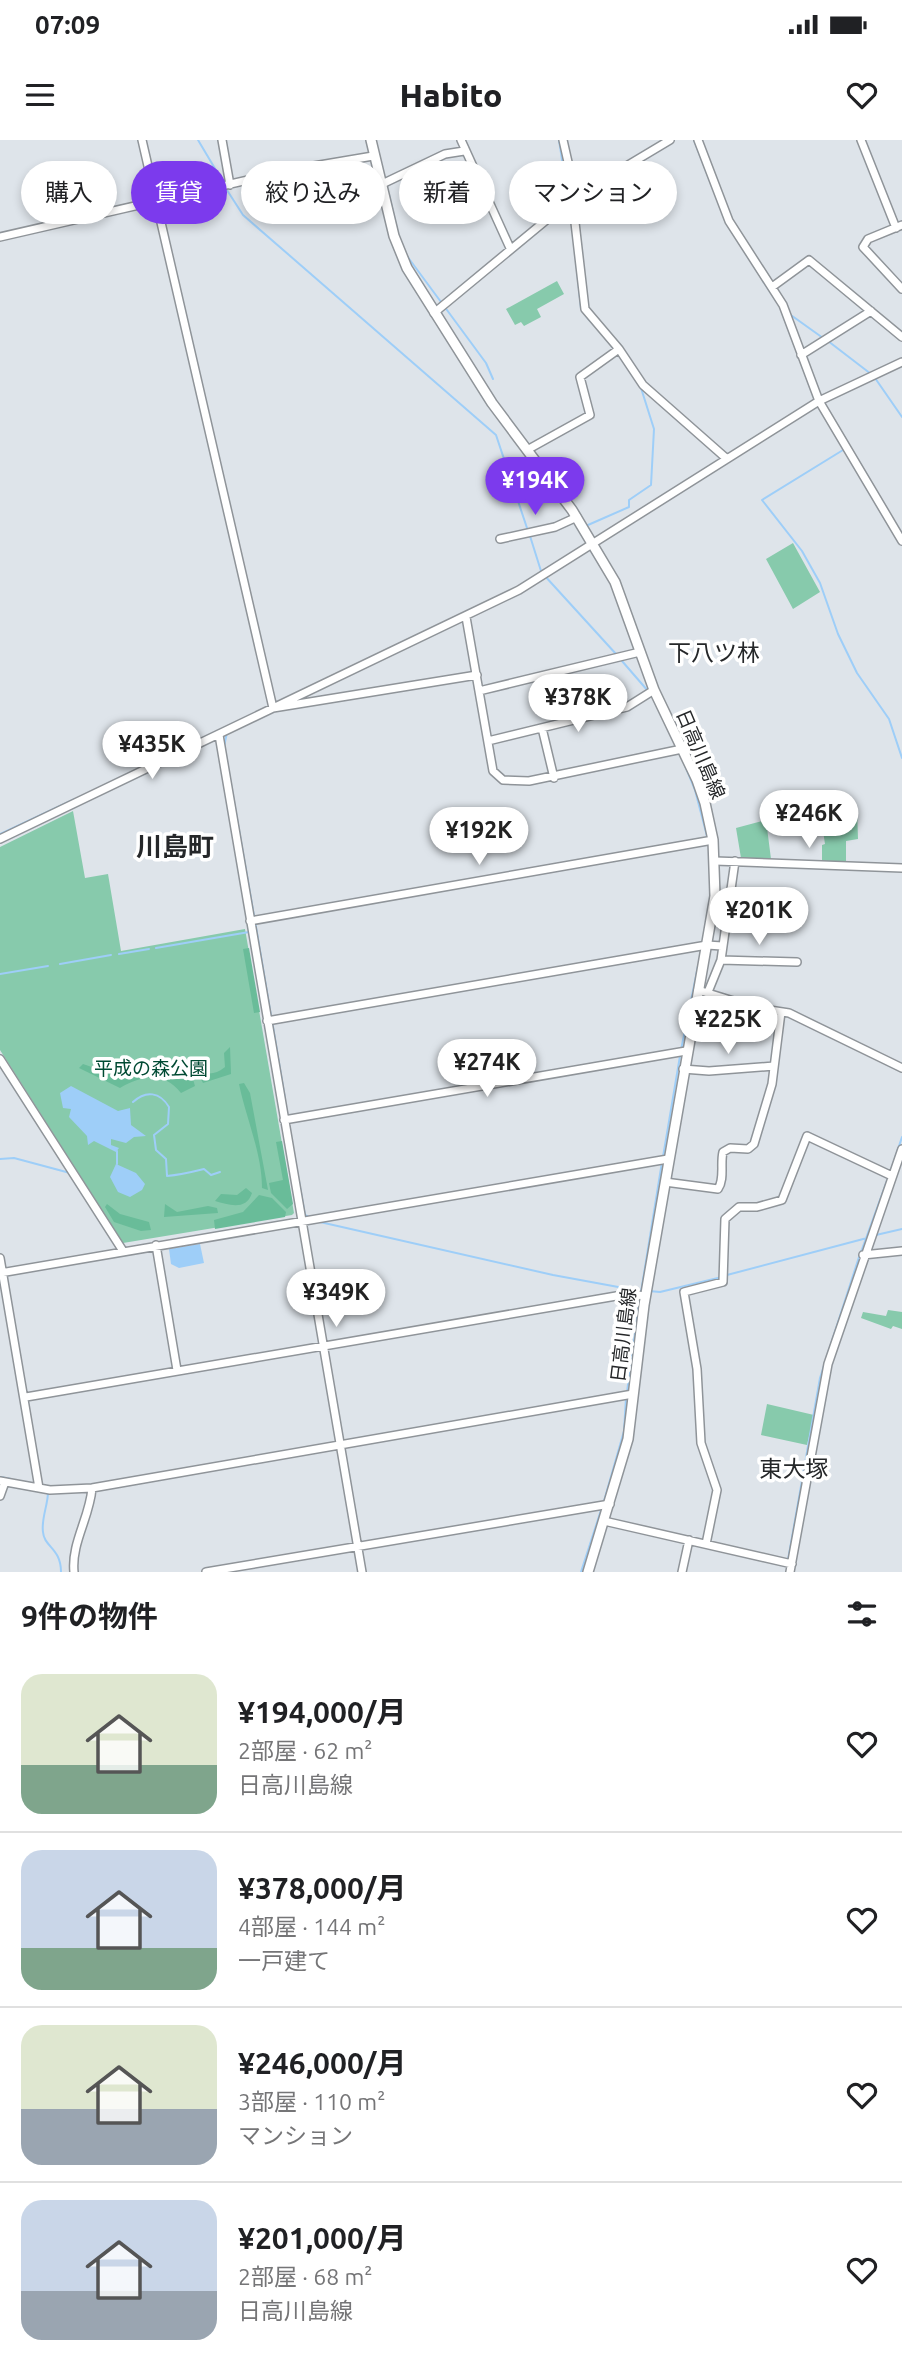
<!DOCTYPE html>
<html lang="ja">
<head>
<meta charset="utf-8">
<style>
  :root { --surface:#fff; --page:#f2f2f2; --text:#202124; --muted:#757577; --line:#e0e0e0; --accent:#7c3aed }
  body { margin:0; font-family:Ubuntu,"Noto Sans JP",sans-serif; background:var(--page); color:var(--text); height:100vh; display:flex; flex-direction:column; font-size:26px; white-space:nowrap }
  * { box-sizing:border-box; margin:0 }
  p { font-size:23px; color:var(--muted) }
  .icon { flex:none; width:38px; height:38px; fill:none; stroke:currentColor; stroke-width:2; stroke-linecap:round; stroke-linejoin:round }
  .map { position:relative; height:1432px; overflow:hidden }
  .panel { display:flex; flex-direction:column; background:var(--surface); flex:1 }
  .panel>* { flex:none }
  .hud { position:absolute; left:21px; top:21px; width:861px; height:63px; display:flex; gap:14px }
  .price { position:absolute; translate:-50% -60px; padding:0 16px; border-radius:24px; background:#fff; color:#222; font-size:23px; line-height:46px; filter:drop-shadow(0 2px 4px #0008) }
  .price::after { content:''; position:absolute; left:50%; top:42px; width:21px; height:16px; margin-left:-10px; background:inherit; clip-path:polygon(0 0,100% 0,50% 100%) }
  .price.active { background:var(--accent); color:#fff }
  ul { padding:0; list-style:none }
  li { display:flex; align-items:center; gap:21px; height:175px; padding:0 21px }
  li+li { border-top:2px solid var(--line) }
  li span { display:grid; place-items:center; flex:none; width:196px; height:140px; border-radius:21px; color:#555 }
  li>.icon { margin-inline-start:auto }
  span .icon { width:84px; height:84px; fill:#fffc; stroke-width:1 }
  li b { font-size:30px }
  h2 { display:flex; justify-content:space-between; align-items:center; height:84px; padding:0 21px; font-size:30px }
  .chip { padding:0 24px; border-radius:32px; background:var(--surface); box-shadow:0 4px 10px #0003; font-size:24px; line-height:63px }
  .chip.active { background:var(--accent); color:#fff }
  .status { display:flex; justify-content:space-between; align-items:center; height:49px; padding:0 35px; background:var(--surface); direction:ltr }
  .status svg { height:19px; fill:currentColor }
  header { display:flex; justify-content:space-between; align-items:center; height:91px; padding:0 21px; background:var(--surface); font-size:32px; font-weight:800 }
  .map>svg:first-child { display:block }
  .green { fill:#87caac }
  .forest { fill:#69bc99 }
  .water { fill:#9ecef8 }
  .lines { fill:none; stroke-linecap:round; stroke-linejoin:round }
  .stream { stroke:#9ecef8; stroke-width:2 }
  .minor-casing { stroke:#8f9499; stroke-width:10 }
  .major-casing { stroke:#8f9499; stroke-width:12 }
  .minor { stroke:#fff; stroke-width:7 }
  .major { stroke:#fff; stroke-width:9 }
  .labels { text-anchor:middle; stroke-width:7; stroke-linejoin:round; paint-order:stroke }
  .street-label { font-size:19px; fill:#252729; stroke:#fff }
  .park-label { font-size:19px; fill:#004a33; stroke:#fff }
  .quarter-label { font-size:23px; fill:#252729; stroke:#fff }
  .district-label { font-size:26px; font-weight:bold; fill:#252729; stroke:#fff }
</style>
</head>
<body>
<div class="status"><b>07:09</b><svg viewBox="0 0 49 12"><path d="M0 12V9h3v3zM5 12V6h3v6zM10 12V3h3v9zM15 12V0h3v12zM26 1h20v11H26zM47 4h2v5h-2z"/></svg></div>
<header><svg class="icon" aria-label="menu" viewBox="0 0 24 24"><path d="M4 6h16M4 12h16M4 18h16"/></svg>Habito<svg class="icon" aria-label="heart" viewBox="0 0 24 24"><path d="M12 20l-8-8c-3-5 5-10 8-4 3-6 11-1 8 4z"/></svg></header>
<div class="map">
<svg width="902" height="1432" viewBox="0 0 902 1432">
  <rect width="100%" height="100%" fill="#dee4ea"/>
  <path class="green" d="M 557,141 L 564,154 L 537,169 L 541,177 L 524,186 L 521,182 L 515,185 L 506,169 Z
    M 793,403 L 820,452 L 793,469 L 766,419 Z
    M 857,668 L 858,699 L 846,701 L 846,721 L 822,721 L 822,705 L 825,704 L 820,671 Z
    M 73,671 L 85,738 L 108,734 L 121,811 L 245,789 L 294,1073 L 292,1075 L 123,1103 L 0,910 L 0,707 Z
    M 766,680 L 771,719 L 741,718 L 736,688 Z
    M 888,1170 L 902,1172 L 902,1189 L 893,1186 L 891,1189 L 861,1178 L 863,1172 L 886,1176 Z
    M 767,1264 L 814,1275 L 807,1305 L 761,1295 Z"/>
  <path class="forest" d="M 249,808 L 260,872 L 254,873 L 243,809 Z
    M 230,907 L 231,934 L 203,943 L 196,930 C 207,935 215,935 225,927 L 224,913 Z
    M 188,922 L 195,946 L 181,953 C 163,931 143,935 120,948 L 79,928 L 83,924 L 115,935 Z
    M 244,943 L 250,953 L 268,1050 L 262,1048 C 262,1013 246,978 239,944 Z
    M 282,1001 L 293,1064 L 287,1069 L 271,1053 L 269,1043 L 283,1040 L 276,1002 Z
    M 246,1048 L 252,1053 C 246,1071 229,1065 215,1061 L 221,1054 L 237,1055 Z
    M 259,1055 L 272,1058 L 286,1072 L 285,1077 L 215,1089 L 214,1080 L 243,1072 Z
    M 107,1064 L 120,1074 L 149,1082 L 151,1090 L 141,1091 L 114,1082 L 105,1067 Z
    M 165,1064 L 177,1072 L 208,1066 L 217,1068 L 218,1073 L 164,1077 Z"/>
  <path class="water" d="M 71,946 L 118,971 L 130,968 L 131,985 L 146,996 L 134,997 L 126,1003 L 111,999 L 111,1005 L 119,1008 L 116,1012 L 94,1001 L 88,1005 L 87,996 L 69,977 L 71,969 L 63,968 L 60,953 Z
    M 116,1024 L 136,1033 L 145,1044 L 142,1050 L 130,1057 L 118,1052 L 110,1037 Z
    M 200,1104 L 204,1123 L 179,1128 L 171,1124 L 169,1109 Z"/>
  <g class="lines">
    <path class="stream" d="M 198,0 L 223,42
      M 559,0 L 568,58
      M 694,0 L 715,54
      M 225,47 L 243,75 L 496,295 L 528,391
      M 389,55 L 399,98
      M 573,91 L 581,168
      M 407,116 L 441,162
      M 763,141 L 778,163
      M 444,166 L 486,223 L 493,239
      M 788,173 L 823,198
      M 586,176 L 594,185
      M 607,200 L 614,209
      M 828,201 L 871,234
      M 875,238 L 902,277
      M 843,310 L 762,360 L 802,411 L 820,443 L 838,494 L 857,533 L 889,579 L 902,618
      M 588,385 L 629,367 L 629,360 L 651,345 L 654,289 L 641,248
      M 530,396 L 541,431
      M 544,435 L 616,514
      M 622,521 L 648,551
      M 224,607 L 227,592
      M 226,616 L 254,776
      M 682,618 L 695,650 L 708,700
      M 0,694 L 75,659
      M 710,759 L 710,747
      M 255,781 L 271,876
      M 156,808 L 249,792
      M 119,814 L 149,809
      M 60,824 L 111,815
      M 0,834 L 48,826
      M 272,881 L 285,959
      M 681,910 L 698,826
      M 133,962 C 146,950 160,952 169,967 L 168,984 L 154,995 L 156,1010 L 166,1019 L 167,1036 C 179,1035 192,1032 204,1029 L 211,1035 L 220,1032
      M 293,1009 L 305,1075 L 309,1077
      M 663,1017 L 680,916
      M 0,1019 L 14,1018 L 70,1033
      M 117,1024 L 117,1011
      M 890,1033 L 902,997
      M 320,1082 L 553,1135 L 640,1151
      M 876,1095 L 902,1089
      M 861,1112 L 888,1038
      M 727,1135 L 867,1098
      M 649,1151 L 660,1152 L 722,1137
      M 641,1152 L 662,1022
      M 627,1252 L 640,1157
      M 0,1337 L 11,1339
      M 48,1352 C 48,1365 41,1379 43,1392 C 44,1407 61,1408 61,1432
      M 604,1361 L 624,1291 L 626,1258
      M 788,1420 L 820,1238 L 859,1117
      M 581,1432 L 601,1370"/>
    <defs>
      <path id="minor" d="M 142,0 L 273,568 L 477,535
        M 222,0 L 230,45
        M 461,0 L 510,108
        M 563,0 L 568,22 L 585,169 L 619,209 L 643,245 L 727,319
        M 698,0 L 729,81 L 783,165 L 819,261 L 902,401
        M 861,0 L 896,88
        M 380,45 L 445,14 L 464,11
        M 902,85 L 868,99 L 863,107 L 902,149
        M 0,97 L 296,29 L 373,16
        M 772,147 L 809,120 L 902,197
        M 434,173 L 573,58 L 670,0
        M 801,215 L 871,171
        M 527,310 L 590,275 L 580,237 L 619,209
        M 500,399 L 555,387 L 577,377
        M 466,477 L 493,631 L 503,640 L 529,641 L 682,609
        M 479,551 L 640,512
        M 542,588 L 554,638
        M 219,595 L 362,1432
        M 488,601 L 627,567 L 654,550
        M 0,699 L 519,450 L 819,261 L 902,222
        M 715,721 L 902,728
        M 250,781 L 713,700
        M 721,820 L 797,822
        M 698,850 L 756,868 L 789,873 L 902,928
        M 708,852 L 721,820 L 735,721
        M 267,881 L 707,805 L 722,806
        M 0,919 L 123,1111
        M 683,929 L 709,931 L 774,926
        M 284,980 L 686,911
        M 665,1042 L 718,1049 C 725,1039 720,1024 723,1012 L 730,1008 L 748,1009 L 754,1004 L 772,944 L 781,872
        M 156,1105 L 177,1230
        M 863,1115 L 902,1111
        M 0,1118 L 39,1348
        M 0,1133 L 668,1019
        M 26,1257 L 628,1154 L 646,1156
        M 0,1341 L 50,1350 L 92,1348 L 633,1254
        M 0,1356 L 5,1342
        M 604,1381 L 792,1424
        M 706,1404 L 717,1350 L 701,1303 L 697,1229 L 684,1152 L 723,1142 L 725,1079 L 739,1067 L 757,1067 L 782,1060 L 807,996 L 892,1036
        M 74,1432 C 71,1403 90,1377 92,1348
        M 206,1432 L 610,1364
        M 682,1432 L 689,1400
        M 790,1432 L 828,1224 L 902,1009"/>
      <path id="major" d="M 371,0 L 394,96 L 407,128 L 492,263 L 572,370 L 615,442 L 654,550 L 697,640 L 705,663 L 713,700 L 715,756 L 644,1165 L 628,1299 L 588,1432"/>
    </defs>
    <use href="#minor" class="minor-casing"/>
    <use href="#major" class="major-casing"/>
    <use href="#minor" class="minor"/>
    <use href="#major" class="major"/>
  </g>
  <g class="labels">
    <g class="street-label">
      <text transform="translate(701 614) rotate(67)" y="7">日高川島線</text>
      <text transform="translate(623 1195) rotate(-83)" y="7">日高川島線</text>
    </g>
    <g class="park-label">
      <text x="151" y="935">平成の森公園</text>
    </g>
    <g class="quarter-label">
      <text x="714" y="521">下八ツ林</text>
      <text x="794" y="1337">東大塚</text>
    </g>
    <g class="district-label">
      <text x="175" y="716">川島町</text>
    </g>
  </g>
</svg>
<b class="price active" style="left:535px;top:377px">¥194K</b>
<b class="price" style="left:578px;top:594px">¥378K</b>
<b class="price" style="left:152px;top:641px">¥435K</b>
<b class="price" style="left:809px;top:710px">¥246K</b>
<b class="price" style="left:479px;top:727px">¥192K</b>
<b class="price" style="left:759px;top:807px">¥201K</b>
<b class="price" style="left:728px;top:916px">¥225K</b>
<b class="price" style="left:487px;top:959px">¥274K</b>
<b class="price" style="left:336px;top:1189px">¥349K</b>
<div class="hud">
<a class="chip">購入</a>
<a class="chip active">賃貸</a>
<a class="chip">絞り込み</a>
<a class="chip">新着</a>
<a class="chip">マンション</a>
</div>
</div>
<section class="panel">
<h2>9件の物件<svg class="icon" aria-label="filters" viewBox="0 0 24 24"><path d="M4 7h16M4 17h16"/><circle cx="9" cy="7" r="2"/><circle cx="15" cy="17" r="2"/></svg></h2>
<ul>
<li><span style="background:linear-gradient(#dfe7d0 65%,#7fa58c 0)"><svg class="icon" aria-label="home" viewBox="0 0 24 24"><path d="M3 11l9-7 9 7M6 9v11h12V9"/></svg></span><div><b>¥194,000/月</b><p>2部屋 · 62 m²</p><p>日高川島線</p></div><svg class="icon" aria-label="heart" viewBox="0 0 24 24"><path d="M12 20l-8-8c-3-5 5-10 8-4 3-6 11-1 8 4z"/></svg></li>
<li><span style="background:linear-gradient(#c9d6e8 70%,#7fa58c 0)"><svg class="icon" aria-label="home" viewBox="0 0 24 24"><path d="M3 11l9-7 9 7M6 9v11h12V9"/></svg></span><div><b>¥378,000/月</b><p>4部屋 · 144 m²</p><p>一戸建て</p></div><svg class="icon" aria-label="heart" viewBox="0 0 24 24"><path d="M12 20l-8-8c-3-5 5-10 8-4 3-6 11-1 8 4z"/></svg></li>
<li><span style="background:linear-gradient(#dfe7d0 60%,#9aa5b1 0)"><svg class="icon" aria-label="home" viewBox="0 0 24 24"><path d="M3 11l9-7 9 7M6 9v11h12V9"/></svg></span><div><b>¥246,000/月</b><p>3部屋 · 110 m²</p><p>マンション</p></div><svg class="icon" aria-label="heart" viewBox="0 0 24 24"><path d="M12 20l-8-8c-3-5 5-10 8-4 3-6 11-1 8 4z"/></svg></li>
<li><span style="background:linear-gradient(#c9d6e8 65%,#9aa5b1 0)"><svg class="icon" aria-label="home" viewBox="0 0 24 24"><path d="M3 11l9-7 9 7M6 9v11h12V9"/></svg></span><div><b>¥201,000/月</b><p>2部屋 · 68 m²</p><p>日高川島線</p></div><svg class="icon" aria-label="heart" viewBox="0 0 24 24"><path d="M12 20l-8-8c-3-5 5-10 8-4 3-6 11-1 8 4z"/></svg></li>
</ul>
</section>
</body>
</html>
